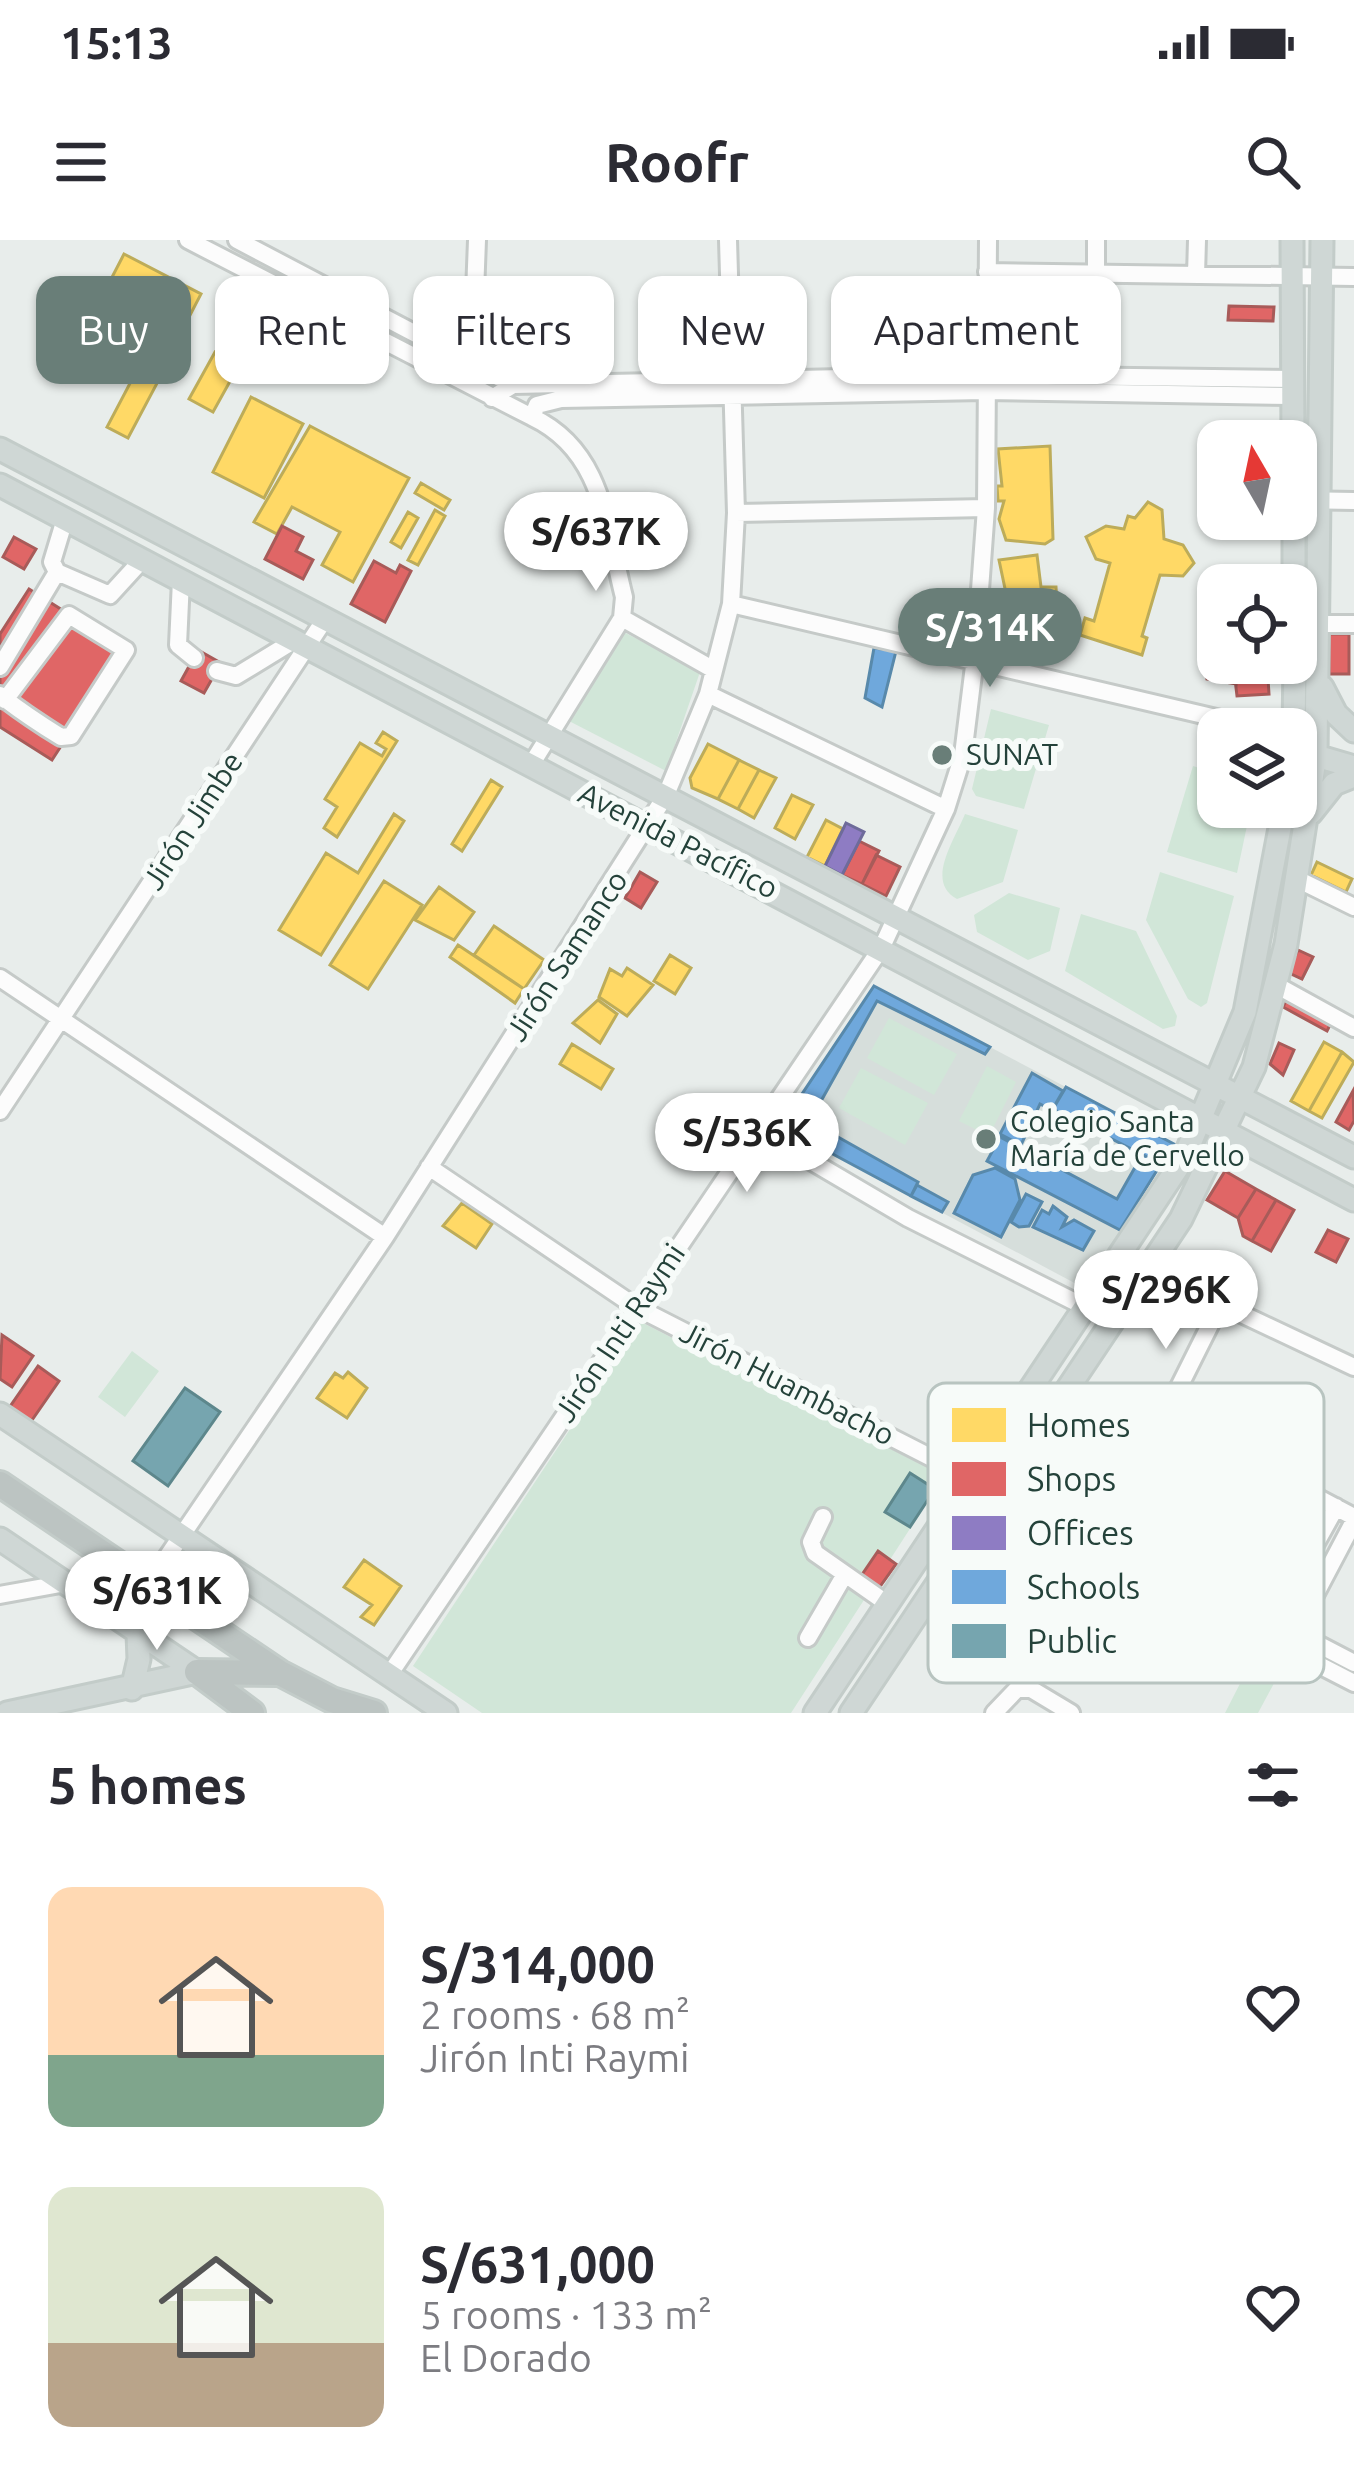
<!DOCTYPE html>
<html lang="en">
<head>
<meta charset="utf-8">
<style>
  :root { --surface:#fff; --page:#f2f2f3; --text:#2b2b33; --muted:#7c7c81; --accent:#697e78 }
  body { margin:0; font-family:Ubuntu,sans-serif; background:var(--page); color:var(--text); height:100vh; display:flex; flex-direction:column; font-size:45px; white-space:nowrap }
  * { box-sizing:border-box; margin:0 }
  p { font-size:39px; color:var(--muted) }
  .icon { flex:none; width:66px; height:66px; fill:none; stroke:currentColor; stroke-width:2; stroke-linecap:round; stroke-linejoin:round }
  .map { position:relative; height:1473px; overflow:hidden }
  .panel { display:flex; flex-direction:column; background:var(--surface); flex:1 }
  .panel>* { flex:none }
  .guide { position:absolute; left:36px; top:36px; width:1284px; height:108px; display:flex; gap:24px }
  .needle { width:78px; rotate:351deg }
  .buttons { position:absolute; left:1197px; top:180px; display:grid; gap:24px }
  .buttons a { display:grid; place-items:center; width:120px; height:120px; border-radius:24px; background:var(--surface); box-shadow:0 3px 9px #0004; font-size:60px }
  .price { position:absolute; translate:-50% -102px; padding:0 27px; border-radius:42px; background:#fff; color:#222; font-size:39px; line-height:78px; filter:drop-shadow(0 3px 6px #0008) }
  .price::after { content:''; position:absolute; left:50%; top:72px; width:36px; height:27px; margin-left:-18px; background:inherit; clip-path:polygon(0 0,100% 0,50% 100%) }
  .price.current { background:var(--accent); color:#fff }
  ul { padding:0; list-style:none }
  li { display:flex; align-items:center; gap:36px; height:300px; padding:0 48px }
  li span { display:grid; place-items:center; flex:none; width:336px; height:240px; border-radius:24px; color:#555 }
  li>.icon { margin-inline-start:auto }
  span .icon { width:144px; height:144px; fill:#fffc; stroke-width:1 }
  li b { font-size:51px }
  h2 { display:flex; justify-content:space-between; align-items:center; height:144px; padding:0 48px; font-size:51px }
  .chip { padding:0 42px; border-radius:24px; background:var(--surface); box-shadow:0 3px 9px #0004; font-size:42px; line-height:108px }
  .chip.current { background:var(--accent); color:#fff }
  .status { display:flex; justify-content:space-between; align-items:center; height:84px; padding:0 60px; background:var(--surface); direction:ltr }
  .status svg { height:33px; fill:currentColor }
  header { display:flex; justify-content:space-between; align-items:center; height:156px; padding:0 48px; background:var(--surface); font-size:54px; font-weight:700 }
  .map>svg:first-child { display:block }
  .built { fill:#d6dedb }
  .green { fill:#d1e6d8 }
  .homes { fill:#ffd966; stroke:#bdac59; stroke-width:3 }
  .shops { fill:#e06666; stroke:#a85b59; stroke-width:3 }
  .offices { fill:#8e7cc3; stroke:#6e6b9a; stroke-width:3 }
  .schools { fill:#6fa8dc; stroke:#5889ab; stroke-width:3 }
  .public { fill:#76a5af; stroke:#5d878c; stroke-width:3 }
  .lines { fill:none; stroke-linecap:round; stroke-linejoin:round }
  .minor-casing { stroke:#c5cac8; stroke-width:22 }
  .major-casing { stroke:#c3ccc9; stroke-width:27 }
  .highway-casing { stroke:#c3ccc9; stroke-width:30 }
  .minor { stroke:#fcfcfc; stroke-width:16 }
  .major { stroke:#cfd7d5; stroke-width:21 }
  .highway { stroke:#bcc4c2; stroke-width:24 }
  .poi-dot { fill:#697e78; stroke:#f7fbf9; stroke-width:4.5 }
  .labels { text-anchor:middle; stroke-width:12; stroke-linejoin:round; paint-order:stroke }
  .poi-label { font-size:30px; fill:#24423a; stroke:#f7fbf9; text-anchor:start }
  .street-label { font-size:30px; fill:#24423a; stroke:#f7fbf9 }
  .key { fill:#f7fbf9; stroke:#b8c4c0; stroke-width:3 }
  .key-label { font-size:33px; fill:#24423a }
</style>
</head>
<body>
<div class="status"><b>15:13</b><svg viewBox="0 0 49 12"><path d="M0 12V9h3v3zM5 12V6h3v6zM10 12V3h3v9zM15 12V0h3v12zM26 1h20v11H26zM47 4h2v5h-2z"/></svg></div>
<header><svg class="icon" aria-label="menu" viewBox="0 0 24 24"><path d="M4 6h16M4 12h16M4 18h16"/></svg>Roofr<svg class="icon" aria-label="search" viewBox="0 0 24 24"><circle cx="10" cy="10" r="6"/><path d="M15 15l6 6"/></svg></header>
<div class="map">
<svg width="1354" height="1473" viewBox="0 0 1354 1473">
  <rect width="100%" height="100%" fill="#e8edeb"/>
  <path class="built" d="M 874,746 L 1174,904 L 1084,1048 L 781,887 Z"/>
  <path class="green" d="M 618,389 L 700,432 L 666,531 L 569,481 Z
    M 991,469 L 1049,485 L 1024,569 L 976,556 L 972,549 Z
    M 1193,526 L 1218,534 L 1218,567 L 1251,567 L 1237,633 L 1167,612 Z
    M 965,574 L 1018,590 L 1003,642 L 957,659 C 925,642 954,601 965,574 Z
    M 1160,632 L 1234,656 L 1207,763 L 1201,767 L 1188,759 L 1146,680 Z
    M 1009,653 L 1060,668 L 1050,711 L 1028,720 L 977,692 L 974,675 Z
    M 1081,674 L 1136,691 L 1177,776 L 1175,786 L 1163,789 L 1065,731 Z
    M 889,778 L 957,814 L 934,855 L 867,818 Z
    M 987,826 L 1016,842 L 989,896 L 959,881 Z
    M 861,828 L 928,863 L 905,905 L 839,868 Z
    M 641,1082 L 944,1236 L 791,1473 L 482,1473 L 413,1426 Z
    M 132,1111 L 159,1131 L 125,1177 L 98,1157 Z
    M 1250,1424 L 1279,1434 L 1258,1473 L 1225,1473 Z"/>
  <path class="homes" d="M 124,14 L 201,54 L 171,112 L 94,72 Z
    M 109,82 L 172,115 L 128,198 L 107,187 L 147,111 L 142,117 L 111,101 L 105,112 L 96,107 Z
    M 215,112 L 239,125 L 213,172 L 189,159 Z
    M 251,157 L 303,184 L 264,258 L 213,232 Z
    M 310,186 L 409,238 L 353,342 L 322,325 L 340,292 L 292,267 L 277,294 L 254,282 Z
    M 1050,206 L 1053,299 L 1045,304 L 1006,300 L 999,279 L 1004,261 L 998,261 L 997,246 L 1002,246 L 998,209 Z
    M 421,243 L 450,260 L 444,270 L 415,253 Z
    M 1148,262 L 1162,270 L 1164,299 L 1183,305 L 1194,323 L 1183,336 L 1160,335 L 1142,396 L 1147,398 L 1142,415 L 1080,395 L 1085,378 L 1094,381 L 1110,323 L 1096,319 L 1086,297 L 1106,286 L 1124,289 L 1128,276 L 1135,278 Z
    M 435,270 L 445,276 L 418,325 L 408,320 Z
    M 408,272 L 418,278 L 401,308 L 391,302 Z
    M 1037,315 L 1041,347 L 1056,347 L 1057,366 L 1043,368 L 1048,399 L 1043,400 L 1030,398 L 1011,377 L 999,320 Z
    M 383,492 L 397,501 L 337,597 L 324,588 L 337,567 L 325,559 L 360,503 L 382,516 L 386,509 L 376,503 Z
    M 708,504 L 739,520 L 718,559 L 692,548 L 690,538 Z
    M 739,520 L 759,530 L 738,569 L 718,559 Z
    M 759,530 L 776,538 L 754,578 L 738,569 Z
    M 491,540 L 502,547 L 462,611 L 452,604 Z
    M 792,555 L 813,565 L 795,599 L 775,588 Z
    M 394,574 L 404,581 L 321,715 L 279,690 L 326,613 L 358,633 Z
    M 826,580 L 843,589 L 825,626 L 807,617 Z
    M 1317,622 L 1352,639 L 1346,652 L 1311,635 Z
    M 384,641 L 422,665 L 368,749 L 330,725 Z
    M 439,647 L 474,672 L 454,700 L 415,680 Z
    M 494,686 L 544,720 L 524,749 L 474,715 Z
    M 458,705 L 524,749 L 515,763 L 450,717 Z
    M 670,715 L 691,728 L 675,754 L 654,741 Z
    M 627,728 L 653,745 L 627,776 L 599,757 L 610,729 L 622,736 Z
    M 598,760 L 617,774 L 600,803 L 573,783 Z
    M 1324,802 L 1342,812 L 1309,871 L 1291,861 Z
    M 572,804 L 613,829 L 601,849 L 560,824 Z
    M 1342,812 L 1354,822 L 1322,878 L 1309,871 Z
    M 462,963 L 492,984 L 476,1008 L 443,986 Z
    M 348,1132 L 367,1148 L 347,1178 L 317,1158 L 335,1133 L 343,1138 Z
    M 364,1320 L 401,1346 L 374,1385 L 361,1377 L 372,1365 L 344,1347 Z"/>
  <path class="shops" d="M 1229,66 L 1274,67 L 1273,81 L 1228,80 Z
    M 282,286 L 303,297 L 296,311 L 313,320 L 303,339 L 265,319 Z
    M 14,297 L 36,309 L 24,329 L 3,317 Z
    M 374,321 L 396,333 L 400,325 L 411,331 L 385,382 L 351,364 Z
    M 29,349 L 124,409 L 52,520 L 0,487 L 0,394 Z
    M 1329,394 L 1349,394 L 1349,434 L 1329,434 Z
    M 1218,399 L 1218,423 L 1233,423 L 1236,444 L 1207,439 L 1206,400 Z
    M 198,410 L 221,423 L 204,453 L 181,441 Z
    M 1233,423 L 1267,423 L 1269,454 L 1237,456 Z
    M 859,601 L 879,611 L 862,644 L 842,635 Z
    M 876,615 L 900,627 L 886,656 L 862,644 Z
    M 640,632 L 657,642 L 641,668 L 625,658 Z
    M 1298,710 L 1313,717 L 1302,739 L 1287,732 Z
    M 1289,755 L 1333,779 L 1327,791 L 1283,767 Z
    M 1279,803 L 1294,810 L 1283,835 L 1270,824 Z
    M 1353,851 L 1354,881 L 1349,890 L 1336,882 Z
    M 1225,931 L 1256,949 L 1238,978 L 1207,960 Z
    M 1256,949 L 1276,960 L 1252,1001 L 1243,996 L 1238,978 Z
    M 1276,960 L 1294,970 L 1271,1011 L 1252,1001 Z
    M 1328,990 L 1348,999 L 1336,1022 L 1316,1012 Z
    M 2,1095 L 33,1116 L 12,1147 L 0,1139 Z
    M 38,1126 L 59,1141 L 30,1183 L 9,1168 Z
    M 878,1311 L 896,1324 L 879,1348 L 861,1336 Z"/>
  <path class="offices" d="M 846,583 L 864,592 L 842,635 L 825,626 Z"/>
  <path class="schools" d="M 874,408 L 896,411 L 882,467 L 865,458 Z
    M 874,746 L 990,807 L 985,814 L 877,761 L 816,870 L 822,888 L 918,942 L 911,956 L 788,890 L 784,881 Z
    M 1032,833 L 1063,851 L 1052,870 L 1040,864 L 1021,905 L 1000,894 Z
    M 1066,847 L 1174,904 L 1161,924 L 1053,869 Z
    M 1000,897 L 1117,959 L 1142,915 L 1161,924 L 1120,990 L 987,921 Z
    M 995,928 L 1015,939 L 1020,960 L 1001,997 L 954,973 L 973,935 Z
    M 917,945 L 948,962 L 942,972 L 911,956 Z
    M 1026,954 L 1042,962 L 1029,986 L 1019,987 L 1011,982 Z
    M 1053,966 L 1067,977 L 1062,987 L 1074,980 L 1094,991 L 1083,1010 L 1033,987 L 1042,970 L 1049,974 Z"/>
  <path class="public" d="M 185,1148 L 220,1172 L 168,1246 L 133,1221 Z
    M 910,1233 L 935,1249 L 910,1287 L 885,1272 Z"/>
  <g class="lines">
    <defs>
      <path id="minor" d="M 188,0 L 532,177 L 537,165 L 561,159 L 984,151 L 1293,156
        M 237,0 L 513,145
        M 987,32 L 1354,37
        M 1096,32 L 1096,0
        M 1196,35 L 1197,0
        M 472,133 L 477,0
        M 492,158 L 513,145 L 985,135 L 1293,139
        M 1296,260 L 1354,261
        M 736,273 L 986,268
        M 65,279 L 52,322 L 57,332 L 110,355 L 142,320
        M 181,340 L 178,405 L 194,418
        M 731,364 L 1263,489
        M 622,378 L 714,430
        M 1318,384 L 1354,384
        M 0,427 L 57,332
        M 217,431 L 236,436 L 295,400
        M 708,454 L 946,569
        M 0,455 C 19,470 40,484 61,497 L 71,496 L 126,410 L 69,375 L 5,460
        M 531,525 L 622,378 L 624,357 C 606,287 604,211 532,177
        M 1297,639 L 1354,667
        M 0,738 L 385,997
        M 1276,745 L 1354,788
        M 0,871 L 323,382
        M 760,891 L 908,978 L 1087,1068
        M 429,927 L 636,1067 L 969,1237
        M 1354,1127 L 1231,1069 L 1213,1079 L 1170,1165 L 1177,1183 L 1354,1277
        M 1005,1241 L 1354,1423
        M 994,1258 L 1354,1443
        M 823,1277 L 811,1302 L 815,1313 L 885,1362
        M 148,1345 L 385,997 L 666,555 L 708,454 L 731,364 L 736,273 L 728,0
        M 0,1355 L 66,1343
        M 1272,1382 L 1336,1267
        M 1295,1393 L 1354,1281
        M 808,1398 L 844,1336
        M 389,1435 L 882,707 L 946,569 L 963,515 L 975,418 L 986,268 L 988,0
        M 994,1473 L 1017,1449 L 1031,1449 L 1071,1473"/>
      <path id="major" d="M 1292,0 L 1293,201
        M 0,209 L 1354,917
        M 0,245 L 1354,960
        M 1294,279 L 1294,345
        M 1322,447 L 1336,474 L 1354,491
        M 1294,489 L 1295,423
        M 1296,510 L 1354,527
        M 1311,573 L 1334,544 L 1354,536
        M 0,1174 L 446,1473
        M 0,1299 L 197,1432
        M 132,1449 L 139,1419 L 138,1394
        M 7,1473 L 197,1432
        M 815,1473 L 1184,918 L 1245,772 L 1284,567
        M 851,1473 L 1181,979 L 1254,827 L 1286,704 L 1316,514 L 1322,0"/>
      <path id="highway" d="M 0,1244 L 280,1433 L 332,1460 L 374,1473
        M 197,1432 L 278,1433
        M 197,1432 L 252,1473"/>
    </defs>
    <use href="#minor" class="minor-casing"/>
    <use href="#major" class="major-casing"/>
    <use href="#highway" class="highway-casing"/>
    <use href="#minor" class="minor"/>
    <use href="#major" class="major"/>
    <use href="#highway" class="highway"/>
  </g>
  <g class="poi-dot">
    <circle cx="942" cy="515" r="12"/>
    <circle cx="986" cy="899" r="12"/>
  </g>
  <g class="labels">
    <g class="poi-label">
      <text x="966" y="525">SUNAT</text>
      <text x="1010" y="892">Colegio Santa<tspan x="1010" dy="34">María de Cervello</tspan></text>
    </g>
    <g class="street-label">
      <text transform="translate(193 581) rotate(-57)" y="10">Jirón Jimbe</text>
      <text transform="translate(678 601) rotate(27)" y="10">Avenida Pacífico</text>
      <text transform="translate(567 716) rotate(-57)" y="10">Jirón Samanco</text>
      <text transform="translate(620 1093) rotate(-56)" y="10">Jirón Inti Raymi</text>
      <text transform="translate(787 1144) rotate(27)" y="10">Jirón Huambacho</text>
    </g>
  </g>
  <rect x="928" y="1143" width="396" height="300" rx="18" class="key"/>
  <rect x="952" y="1168" width="54" height="34" fill="#ffd966"/>
  <rect x="952" y="1222" width="54" height="34" fill="#e06666"/>
  <rect x="952" y="1276" width="54" height="34" fill="#8e7cc3"/>
  <rect x="952" y="1330" width="54" height="34" fill="#6fa8dc"/>
  <rect x="952" y="1384" width="54" height="34" fill="#76a5af"/>
  <g class="key-label">
    <text x="1027" y="1197">Homes</text>
    <text x="1027" y="1251">Shops</text>
    <text x="1027" y="1305">Offices</text>
    <text x="1027" y="1359">Schools</text>
    <text x="1027" y="1413">Public</text>
  </g>
</svg>
<div class="buttons">
<a><svg class="needle" viewBox="-14 -14 28 28"><path d="M0-13l5 13h-10z" fill="#e53935"/><path d="M0 13l5-13h-10z" fill="#7c7c81"/></svg></a>
<a><svg class="icon" aria-label="locate" viewBox="0 0 24 24"><circle cx="12" cy="12" r="6"/><path d="M12 2v4M12 18v4M2 12h4M18 12h4"/></svg></a>
<a><svg class="icon" aria-label="layers" viewBox="0 0 24 24"><path d="M12 4l9 5-9 5-9-5zM3 14l9 5 9-5"/></svg></a>
</div>
<b class="price" style="left:596px;top:354px">S/637K</b>
<b class="price current" style="left:990px;top:450px">S/314K</b>
<b class="price" style="left:747px;top:955px">S/536K</b>
<b class="price" style="left:1166px;top:1112px">S/296K</b>
<b class="price" style="left:157px;top:1413px">S/631K</b>
<div class="guide">
<a class="chip current">Buy</a>
<a class="chip">Rent</a>
<a class="chip">Filters</a>
<a class="chip">New</a>
<a class="chip">Apartment</a>
</div>
</div>
<section class="panel">
<h2>5 homes<svg class="icon" aria-label="filters" viewBox="0 0 24 24"><path d="M4 7h16M4 17h16"/><circle cx="9" cy="7" r="2"/><circle cx="15" cy="17" r="2"/></svg></h2>
<ul>
<li><span style="background:linear-gradient(#ffd9b3 70%,#7fa58c 0)"><svg class="icon" aria-label="home" viewBox="0 0 24 24"><path d="M3 11l9-7 9 7M6 9v11h12V9"/></svg></span><div><b>S/314,000</b><p>2 rooms · 68 m²</p><p>Jirón Inti Raymi</p></div><svg class="icon" aria-label="heart" viewBox="0 0 24 24"><path d="M12 20l-8-8c-3-5 5-10 8-4 3-6 11-1 8 4z"/></svg></li>
<li><span style="background:linear-gradient(#dfe7d0 65%,#b9a48a 0)"><svg class="icon" aria-label="home" viewBox="0 0 24 24"><path d="M3 11l9-7 9 7M6 9v11h12V9"/></svg></span><div><b>S/631,000</b><p>5 rooms · 133 m²</p><p>El Dorado</p></div><svg class="icon" aria-label="heart" viewBox="0 0 24 24"><path d="M12 20l-8-8c-3-5 5-10 8-4 3-6 11-1 8 4z"/></svg></li>
</ul>
</section>
</body>
</html>
